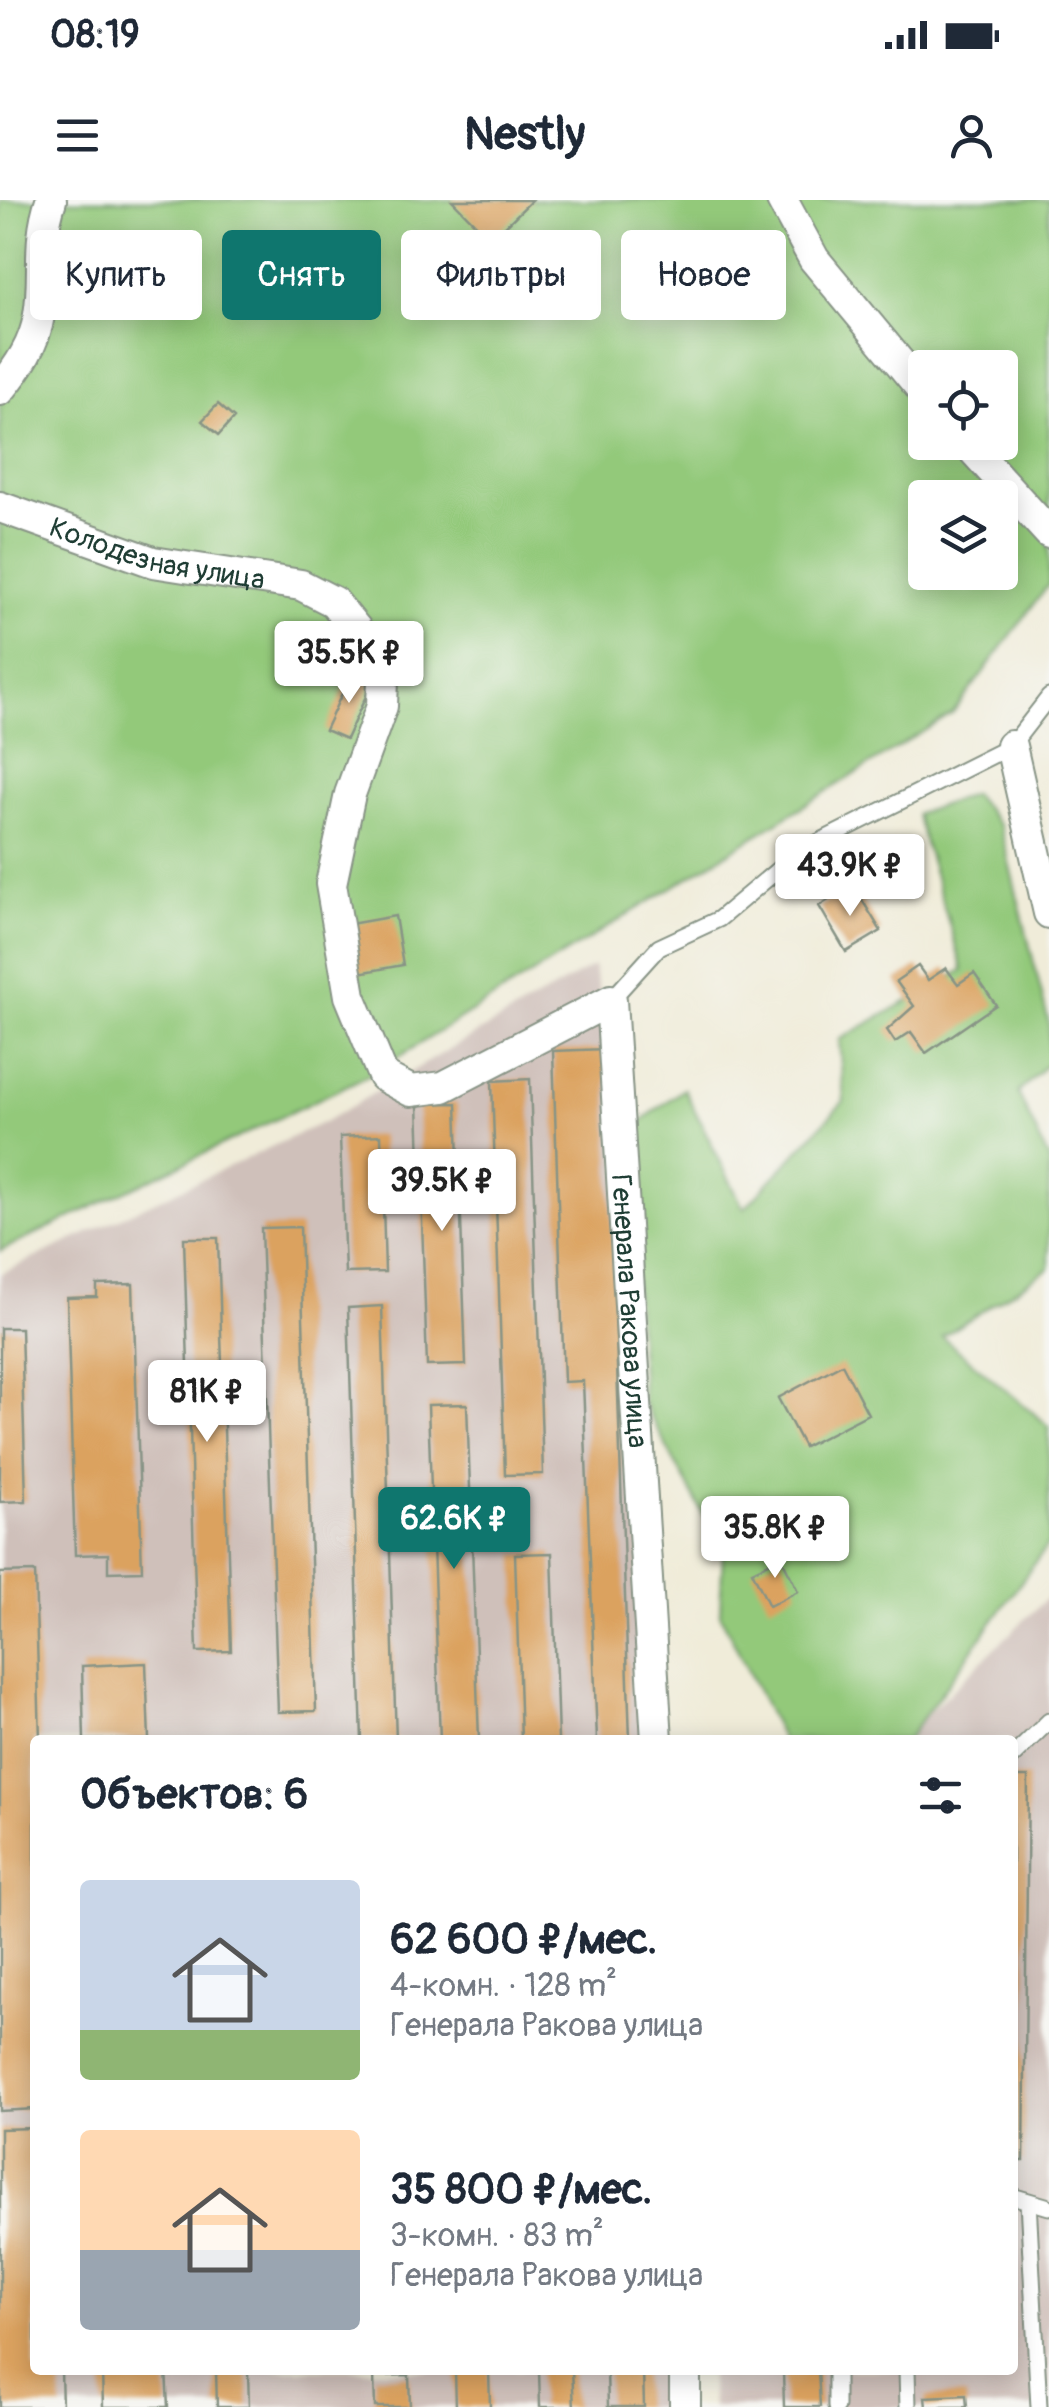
<!DOCTYPE html>
<html lang="ru">
<head>
<meta charset="utf-8">
<style>
  :root { --surface:#fff; --page:#f2f2f3; --text:#1f2937; --muted:#747a83; --accent:#0f766e }
  body { margin:0; font-family:Pangolin,sans-serif; background:var(--page); color:var(--text); height:100vh; display:flex; flex-direction:column; font-size:38px; white-space:nowrap }
  * { box-sizing:border-box; margin:0 }
  p { font-size:32px; color:var(--muted) }
  .icon { flex:none; width:55px; height:55px; fill:none; stroke:currentColor; stroke-width:2; stroke-linecap:round; stroke-linejoin:round }
  .map { position:relative; flex:1; overflow:hidden }
  .panel { position:absolute; left:30px; top:1535px; width:988px; height:640px; display:flex; flex-direction:column; background:var(--surface); border-radius:10px; box-shadow:0 5px 25px #0003 }
  .panel>* { flex:none }
  .banner { position:absolute; left:30px; top:30px; width:990px; height:90px; display:flex; gap:20px }
  .controls { position:absolute; left:908px; top:150px; display:grid; gap:20px }
  .controls a { display:grid; place-items:center; width:110px; height:110px; border-radius:10px; background:var(--surface); box-shadow:0 5px 25px #0003; font-size:50px }
  .price { position:absolute; translate:-50% -85px; padding:0 22px; border-radius:10px; background:#fff; color:#222; font-size:32px; line-height:65px; filter:drop-shadow(0 2px 5px #0008) }
  .price::after { content:''; position:absolute; left:50%; top:60px; width:30px; height:22px; margin-left:-15px; background:inherit; clip-path:polygon(0 0,100% 0,50% 100%) }
  .price.active { background:var(--accent); color:#fff }
  ul { padding:0; list-style:none }
  li { display:flex; align-items:center; gap:30px; height:250px; padding:0 50px }
  li span { display:grid; place-items:center; flex:none; width:280px; height:200px; border-radius:10px; color:#555 }
  li>.icon { margin-inline-start:auto }
  span .icon { width:120px; height:120px; fill:#fffc; stroke-width:1 }
  li b { font-size:42px }
  h2 { display:flex; justify-content:space-between; align-items:center; height:120px; padding:0 50px; font-size:42px }
  .tag { padding:0 35px; border-radius:10px; background:var(--surface); box-shadow:0 5px 25px #0003; font-size:35px; line-height:90px }
  .tag.active { background:var(--accent); color:#fff }
  .status { display:flex; justify-content:space-between; align-items:center; height:70px; padding:0 50px; background:var(--surface); direction:ltr }
  .status svg { height:28px; fill:currentColor }
  header { display:flex; justify-content:space-between; align-items:center; height:130px; padding:0 50px; background:var(--surface); font-size:45px; font-weight:800 }
  .map>svg:first-child { display:block }
  .industrial { fill:#cfc0ba }
  .green { fill:#93c97a; stroke:#598357; stroke-width:2.5; fill-rule:evenodd }
  .building { fill:#dba25e }
  .lines { fill:none; stroke-linecap:round; stroke-linejoin:round }
  .service-casing { stroke:#889486; stroke-width:19 }
  .minor-casing { stroke:#889486; stroke-width:34 }
  .service { stroke:#fff; stroke-width:15 }
  .minor { stroke:#fff; stroke-width:30 }
  .labels { text-anchor:middle; stroke-width:10; stroke-linejoin:round; paint-order:stroke }
  .street-label { font-size:28px; fill:#1f3d34; stroke:#f6f6f2 }
</style>
</head>
<body>
<div class="status"><b>08:19</b><svg viewBox="0 0 49 12"><path d="M0 12V9h3v3zM5 12V6h3v6zM10 12V3h3v9zM15 12V0h3v12zM26 1h20v11H26zM47 4h2v5h-2z"/></svg></div>
<header><svg class="icon" aria-label="menu" viewBox="0 0 24 24"><path d="M4 6h16M4 12h16M4 18h16"/></svg>Nestly<svg class="icon" aria-label="person" viewBox="0 0 24 24"><circle cx="12" cy="8" r="4"/><path d="M4 21q1-7 8-7t8 7"/></svg></header>
<div class="map">
<svg width="1049" height="2207" viewBox="0 0 1049 2207">
  <rect width="100%" height="100%" fill="#f6f6f2"/>
  <filter id="ink" filterUnits="userSpaceOnUse"><feTurbulence type="fractalNoise" baseFrequency=".01" numOctaves="2"/><feDisplacementMap in="SourceGraphic" scale="20" xChannelSelector="R" yChannelSelector="G"/><feConvolveMatrix kernelMatrix="1 2 1 2 8 2 1 2 1" color-interpolation-filters="sRGB"/></filter>
  <filter id="wash" filterUnits="userSpaceOnUse"><feTurbulence type="fractalNoise" baseFrequency=".0048" numOctaves="4" result="noise"/><feDisplacementMap in="SourceGraphic" scale="40" xChannelSelector="R" yChannelSelector="G"/><feGaussianBlur stdDeviation="2.25" result="paint"/><feColorMatrix in="noise" values="0 0 0 0 0 0 0 0 0 0 0 0 0 0 0 0 0 1.4 0 .05"/><feComposite in="paint" operator="in"/></filter>
  <g filter="url(#wash)">
    <rect width="100%" height="100%" fill="#f0ecd9"/>
    <path class="industrial" d="M 593,766 L 610,833 L 652,1540 L 35,1540 L 35,2170 L 674,2170 L 674,2207 L 0,2207 L 0,1074 L 326,921 Z
      M 1049,1396 L 1049,2207 L 712,2207 L 709,2170 L 1012,2170 L 1012,1540 L 900,1540 Z"/>
    <path class="green" d="M 0,0 L 1049,0 L 1049,384 L 953,513 L 371,874 L 0,1051 ZM 925,168 L 1000,168 L 1000,242 L 925,242 ZM 925,298 L 1000,298 L 1000,372 L 925,372 Z
      M 973,594 L 1000,626 L 1049,824 L 1049,862 L 1018,893 L 1049,960 L 1049,1068 L 942,1137 L 1049,1226 L 1049,1343 L 907,1540 L 782,1540 L 720,1414 L 723,1351 L 643,1203 L 624,934 L 684,889 L 744,1009 L 844,901 L 839,840 L 963,770 L 916,614 Z"/>
    <g id="blocks">
      <path class="building" d="M 452,0 L 532,0 L 491,40 Z
        M 218,204 L 234,218 L 219,235 L 202,221 Z
        M 351,474 L 372,483 L 346,539 L 325,530 Z
        M 853,685 L 881,731 L 846,752 L 819,706 Z
        M 395,716 L 403,765 L 359,773 L 350,724 Z
        M 918,766 L 928,780 L 946,768 L 958,784 L 974,773 L 996,805 L 926,853 L 911,832 L 895,842 L 887,830 L 914,806 L 896,781 Z
        M 606,849 L 630,1540 L 597,1540 L 583,1181 L 564,1182 L 553,851 Z
        M 530,879 L 543,1274 L 505,1275 L 492,881 Z
        M 457,903 L 466,1165 L 427,1166 L 418,904 Z
        M 381,935 L 385,1072 L 345,1073 L 340,937 Z
        M 300,1027 L 316,1511 L 278,1512 L 261,1028 Z
        M 184,1038 L 218,1038 L 231,1451 L 197,1452 Z
        M 133,1084 L 142,1371 L 108,1372 L 108,1354 L 75,1355 L 67,1098 L 97,1097 L 97,1085 Z
        M 382,1106 L 396,1540 L 362,1540 L 348,1108 Z
        M 0,1128 L 21,1128 L 26,1301 L 0,1302 Z
        M 842,1164 L 868,1214 L 804,1247 L 778,1198 Z
        M 467,1204 L 479,1540 L 440,1540 L 428,1205 Z
        M 552,1353 L 558,1540 L 521,1540 L 515,1354 Z
        M 781,1357 L 798,1391 L 769,1406 L 752,1371 Z
        M 35,1372 L 40,1540 L 35,1540 L 35,1909 L 0,1911 L 0,1373 Z
        M 146,1463 L 149,1540 L 84,1540 L 82,1466 Z
        M 1012,1577 L 1028,1577 L 1024,1961 L 1012,1961 Z
        M 35,1928 L 35,2170 L 61,2170 L 62,2207 L 0,2207 L 0,1929 Z
        M 102,2170 L 166,2170 L 168,2207 L 103,2207 Z
        M 216,2170 L 248,2170 L 249,2207 L 217,2207 Z
        M 455,2170 L 489,2170 L 490,2207 L 456,2207 Z
        M 539,2170 L 572,2170 L 574,2207 L 540,2207 Z
        M 607,2170 L 643,2170 L 644,2207 L 608,2207 Z
        M 783,2170 L 818,2170 L 820,2207 L 784,2207 Z
        M 409,2175 L 410,2207 L 375,2207 L 374,2176 Z
        M 966,2195 L 967,2207 L 926,2207 L 925,2197 Z"/>
    </g>
  </g>
  <g filter="url(#ink)">
    <use href="#blocks" fill-opacity="0" stroke="#889486" stroke-width="2.5"/>
    <g class="lines">
      <defs>
        <path id="service" d="M 611,800 L 659,747 L 719,719 L 799,652 L 1011,546 L 1049,497
          M 1012,1557 L 1049,1521
          M 1012,1996 L 1049,2007
          M 1028,2001 L 1039,2207
          M 836,2170 L 836,2207
          M 907,2170 L 908,2207"/>
        <g id="minor">
          <path d="M 782,0 L 814,59 L 925,193"/>
          <path d="M 0,190 C 18,168 35,144 39,115 C 46,73 36,45 51,0"/>
          <path d="M 966,242 L 1049,333"/>
          <path id="s1" d="M 0,307 L 153,362 L 301,385 L 334,402 L 375,452 L 383,479 L 382,506 L 350,594 L 331,684 L 350,796 L 383,876 L 411,891 L 443,887 L 611,800 L 657,1540"/>
          <path d="M 1011,546 L 1049,713"/>
          <path d="M 685,2170 L 685,2207"/>
        </g>
      </defs>
      <use href="#service" class="service-casing"/>
      <use href="#minor" class="minor-casing"/>
      <use href="#service" class="service"/>
      <use href="#minor" class="minor"/>
    </g>
  </g>
  <g class="labels">
    <g class="street-label">
      <text dy="10" stroke="none"><textPath href="#s1" startOffset="165">Колодезная улица</textPath></text>
      <text dy="10" stroke="none"><textPath href="#s1" startOffset="1420">Генерала Ракова улица</textPath></text>
    </g>
  </g>
</svg>
<div class="controls">
<a><svg class="icon" aria-label="locate" viewBox="0 0 24 24"><circle cx="12" cy="12" r="6"/><path d="M12 2v4M12 18v4M2 12h4M18 12h4"/></svg></a>
<a><svg class="icon" aria-label="layers" viewBox="0 0 24 24"><path d="M12 4l9 5-9 5-9-5zM3 14l9 5 9-5"/></svg></a>
</div>
<b class="price" style="left:349px;top:506px">35.5K ₽</b>
<b class="price" style="left:850px;top:719px">43.9K ₽</b>
<b class="price" style="left:442px;top:1034px">39.5K ₽</b>
<b class="price" style="left:207px;top:1245px">81K ₽</b>
<b class="price active" style="left:454px;top:1372px">62.6K ₽</b>
<b class="price" style="left:775px;top:1381px">35.8K ₽</b>
<div class="banner">
<a class="tag">Купить</a>
<a class="tag active">Снять</a>
<a class="tag">Фильтры</a>
<a class="tag">Новое</a>
</div>
<section class="panel">
<h2>Объектов: 6<svg class="icon" aria-label="filters" viewBox="0 0 24 24"><path d="M4 7h16M4 17h16"/><circle cx="9" cy="7" r="2"/><circle cx="15" cy="17" r="2"/></svg></h2>
<ul>
<li><span style="background:linear-gradient(#c9d6e8 75%,#8fb573 0)"><svg class="icon" aria-label="home" viewBox="0 0 24 24"><path d="M3 11l9-7 9 7M6 9v11h12V9"/></svg></span><div><b>62 600 ₽/мес.</b><p>4-комн. · 128 m²</p><p>Генерала Ракова улица</p></div></li>
<li><span style="background:linear-gradient(#ffd9b3 60%,#9aa5b1 0)"><svg class="icon" aria-label="home" viewBox="0 0 24 24"><path d="M3 11l9-7 9 7M6 9v11h12V9"/></svg></span><div><b>35 800 ₽/мес.</b><p>3-комн. · 83 m²</p><p>Генерала Ракова улица</p></div></li>
</ul>
</section>
</div>
</body>
</html>
